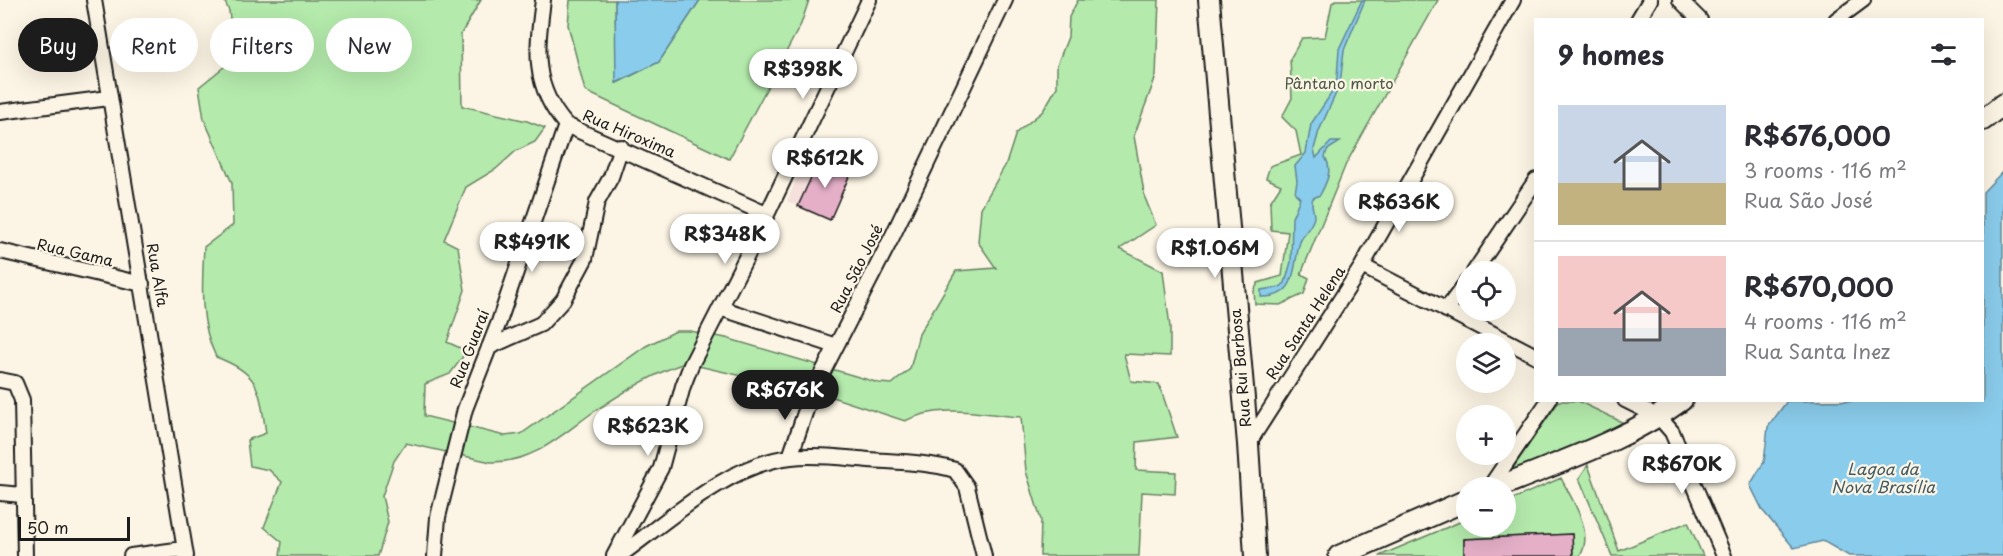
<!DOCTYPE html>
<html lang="en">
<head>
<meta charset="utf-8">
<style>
  :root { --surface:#fff; --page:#f2f2f3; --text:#2b2b33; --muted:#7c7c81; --line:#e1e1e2; --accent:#1c1c1c }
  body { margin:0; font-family:"Playpen Sans",sans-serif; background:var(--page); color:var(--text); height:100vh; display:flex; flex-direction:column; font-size:22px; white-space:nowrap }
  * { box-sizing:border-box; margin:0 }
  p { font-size:20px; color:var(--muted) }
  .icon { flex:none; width:33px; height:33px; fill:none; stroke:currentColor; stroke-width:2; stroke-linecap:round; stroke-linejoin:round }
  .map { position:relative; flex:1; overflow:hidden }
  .panel { position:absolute; left:1534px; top:18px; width:450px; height:384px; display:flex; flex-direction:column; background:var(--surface); border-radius:0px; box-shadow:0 6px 24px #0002 }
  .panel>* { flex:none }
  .banner { position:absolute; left:18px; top:18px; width:570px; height:54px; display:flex; gap:12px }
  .buttons { position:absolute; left:1456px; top:261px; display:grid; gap:12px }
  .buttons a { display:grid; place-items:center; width:60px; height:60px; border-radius:50%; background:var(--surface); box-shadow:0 6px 24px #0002; font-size:30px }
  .scale { position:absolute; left:18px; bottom:15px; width:112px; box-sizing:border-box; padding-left:6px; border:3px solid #1c1c1c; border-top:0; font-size:16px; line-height:21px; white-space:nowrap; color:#1c1c1c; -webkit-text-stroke:4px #fcf5e5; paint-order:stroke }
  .price { position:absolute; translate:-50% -51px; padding:0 14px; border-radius:21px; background:#fff; color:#222; font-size:20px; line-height:39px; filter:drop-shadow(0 2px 3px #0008) }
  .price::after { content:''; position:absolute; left:50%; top:36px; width:18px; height:14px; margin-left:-9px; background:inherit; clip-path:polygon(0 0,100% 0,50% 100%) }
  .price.on { background:var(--accent); color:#fff }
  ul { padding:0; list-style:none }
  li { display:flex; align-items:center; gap:18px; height:150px; padding:0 24px }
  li+li { border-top:2px solid var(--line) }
  li span { display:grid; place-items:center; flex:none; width:168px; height:120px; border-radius:0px; color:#555 }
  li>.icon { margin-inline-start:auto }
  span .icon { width:72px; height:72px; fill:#fffc; stroke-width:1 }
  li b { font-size:26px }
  h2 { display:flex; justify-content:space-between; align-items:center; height:72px; padding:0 24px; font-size:26px }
  .chip { padding:0 21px; border-radius:27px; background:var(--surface); box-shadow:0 6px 24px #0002; font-size:21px; line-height:54px }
  .chip.on { background:var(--accent); color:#fff }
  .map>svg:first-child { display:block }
  .built { fill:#f5e0dc }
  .green { fill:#b4eaac; stroke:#688364; stroke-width:1.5 }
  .water { fill:#8acceb; stroke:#5e8698; stroke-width:1.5 }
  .building { fill:#e5afc8; stroke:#1c1c1c; stroke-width:1.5 }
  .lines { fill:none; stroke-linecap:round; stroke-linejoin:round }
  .street-casing { stroke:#1c1c1c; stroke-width:18 }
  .secondary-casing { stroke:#1c1c1c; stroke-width:24 }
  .street { stroke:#fcf5e5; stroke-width:14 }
  .secondary { stroke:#fcf5e5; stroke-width:20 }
  .labels { text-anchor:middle; stroke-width:4.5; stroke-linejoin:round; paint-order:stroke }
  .park-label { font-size:15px; fill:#4a5a47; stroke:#fcf5e5 }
  .street-label { font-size:15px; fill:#1c1c1c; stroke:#fcf5e5 }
  .water-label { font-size:16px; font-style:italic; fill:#425a64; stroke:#fcf5e5 }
</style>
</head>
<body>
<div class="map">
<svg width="2003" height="556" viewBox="0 0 2003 556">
  <rect width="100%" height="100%" fill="#fcf5e5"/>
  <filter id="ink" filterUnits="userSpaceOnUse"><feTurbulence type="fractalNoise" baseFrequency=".0167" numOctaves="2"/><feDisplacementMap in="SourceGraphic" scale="12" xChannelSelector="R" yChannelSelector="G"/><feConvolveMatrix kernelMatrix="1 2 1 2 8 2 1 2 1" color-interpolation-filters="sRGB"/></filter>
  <g filter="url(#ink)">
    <path class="built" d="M 808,153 L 851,172 L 830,220 L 787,201 Z"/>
    <path class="green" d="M 224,0 L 481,0 L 461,34 L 462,106 L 527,121 L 545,128 L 535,142 L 516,151 L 496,169 L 466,187 L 444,240 L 458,247 L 465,290 L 447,342 L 467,351 L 450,374 L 425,384 L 424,416 L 505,436 L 521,434 L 646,346 L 676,331 L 690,331 L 726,338 L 879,383 L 892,384 L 910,369 L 919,334 L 956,271 L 996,268 L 978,242 L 981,208 L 1006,164 L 1016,133 L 1043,111 L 1057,87 L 1057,65 L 1068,37 L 1069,17 L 1078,0 L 1159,0 L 1156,76 L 1134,136 L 1145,198 L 1156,225 L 1120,249 L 1163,271 L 1170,327 L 1170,356 L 1124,354 L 1131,381 L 1159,384 L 1177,437 L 1137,442 L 1136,470 L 1176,472 L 1175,494 L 1142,492 L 1139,556 L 1040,556 L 1041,520 L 1026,471 L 1021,417 C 983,414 940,403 905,421 L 826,395 L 685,363 C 653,373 620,394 592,413 C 560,436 533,463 491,462 L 406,443 L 394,461 L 382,496 L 388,522 L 378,556 L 280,556 L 282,542 L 264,527 L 282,482 L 269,470 L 250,466 L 247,440 L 266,433 C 259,389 261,374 216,357 C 199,322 202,285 204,247 L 233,225 L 232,183 L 204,119 L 199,87 L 235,58 L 229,11 Z
      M 570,0 L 615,0 L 617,83 L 659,62 L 700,0 L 809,0 L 801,24 L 729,159 L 585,91 L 568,25 Z
      M 1336,0 L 1438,0 L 1346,164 L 1301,274 L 1309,278 L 1304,294 L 1280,305 L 1255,304 L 1254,291 L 1258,283 L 1282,276 L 1288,232 L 1271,230 L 1270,202 L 1281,185 L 1266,178 L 1270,166 L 1301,155 L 1296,131 L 1282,117 L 1292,98 L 1290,59 L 1302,38 L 1325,37 L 1332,3 Z
      M 1559,401 L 1578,401 L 1628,425 L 1514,474 L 1510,472 Z
      M 1588,465 L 1619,551 L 1688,522 L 1703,556 L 1612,556 L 1579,478 Z
      M 1561,478 C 1572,500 1595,532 1580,556 L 1573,556 L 1572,534 L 1464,539 L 1464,556 L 1379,556 L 1467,519 L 1467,526 L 1506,526 L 1506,502 Z"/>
    <path class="water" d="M 615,0 L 700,0 L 659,62 L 616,83 Z
      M 1362,0 L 1365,0 L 1344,50 L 1340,84 L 1319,131 L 1314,149 L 1316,158 L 1331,142 L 1340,142 L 1327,150 L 1325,157 C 1333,170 1327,182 1320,195 L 1313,198 C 1310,205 1314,209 1314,217 C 1313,225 1303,234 1300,242 C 1292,267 1299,298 1261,297 L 1261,290 L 1280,287 L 1285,283 L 1291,262 L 1292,218 L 1300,198 L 1295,193 L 1297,181 L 1295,166 L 1306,153 L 1311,124 L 1331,94 L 1337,78 L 1339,49 Z
      M 2003,171 L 2003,556 L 1849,556 L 1823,541 L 1794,548 L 1763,511 L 1750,485 L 1764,462 L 1768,427 L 1787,401 L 1983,400 L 1983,192 Z"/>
    <path class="building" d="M 820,158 L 851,172 L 830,220 L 798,206 Z
      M 1572,534 L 1573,556 L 1464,556 L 1464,539 Z"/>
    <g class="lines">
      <defs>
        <path id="street" d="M 94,0 L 186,556
          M 543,0 C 537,48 531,85 566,125 L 766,214
          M 1680,0 L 1700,20
          M 1638,20 L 1650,0
          M 1836,20 L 1863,0
          M 0,112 L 109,98
          M 0,251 L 142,284
          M 1362,266 L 1536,356
          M 1474,272 L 1536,180
          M 720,308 L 836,346
          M 1446,310 L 1467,282
          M 489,347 L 541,324 L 563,300 L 585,259 L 597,202 L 611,177 L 621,147
          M 0,380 L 15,383 L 22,400 L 25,556
          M 1625,400 L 1659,417 L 1672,432 L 1724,556
          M 1248,444 L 1362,266 L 1513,0
          M 790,457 L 811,395 L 892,237 L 1005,0
          M 1489,488 L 1549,400
          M 0,493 L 22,495
          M 131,556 L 184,549
          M 435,556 L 438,517 L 465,409 L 499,322 L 566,125
          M 614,556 L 661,468 L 683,386 L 691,365 L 752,246 L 869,0
          M 619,556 C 669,520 728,464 791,457 C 817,454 844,458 869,460 C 898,462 928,462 955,470 L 967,487 L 984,556"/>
        <path id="secondary" d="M 1209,0 L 1248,444 L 1255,556
          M 1983,120 L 2003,104
          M 1496,488 C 1559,462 1626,441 1682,400
          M 1339,556 L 1467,500"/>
      </defs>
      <use href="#street" class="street-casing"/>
      <use href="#secondary" class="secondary-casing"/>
      <use href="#street" class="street"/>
      <use href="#secondary" class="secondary"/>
    </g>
  </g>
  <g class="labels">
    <g class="park-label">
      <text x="1339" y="89">Pântano morto</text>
    </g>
    <g class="street-label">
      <text transform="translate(629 134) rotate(23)" y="5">Rua Hiroxima</text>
      <text transform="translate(75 253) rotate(13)" y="5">Rua Gama</text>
      <text transform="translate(857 269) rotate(-63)" y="5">Rua São José</text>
      <text transform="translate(157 275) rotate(80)" y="5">Rua Alfa</text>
      <text transform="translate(1306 323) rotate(-57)" y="5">Rua Santa Helena</text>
      <text transform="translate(470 349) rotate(-69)" y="5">Rua Guaraí</text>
      <text transform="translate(1241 368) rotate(-95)" y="5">Rua Rui Barbosa</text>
    </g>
    <g class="water-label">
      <text x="1883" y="475">Lagoa da<tspan x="1883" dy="18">Nova Brasília</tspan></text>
    </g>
  </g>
</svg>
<div class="buttons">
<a><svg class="icon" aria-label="locate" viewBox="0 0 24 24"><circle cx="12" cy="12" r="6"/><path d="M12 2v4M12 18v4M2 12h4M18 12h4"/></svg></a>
<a><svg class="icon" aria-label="layers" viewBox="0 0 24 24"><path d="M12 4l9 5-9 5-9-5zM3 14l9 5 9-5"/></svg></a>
<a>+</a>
<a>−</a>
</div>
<div class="scale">50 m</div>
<b class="price" style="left:803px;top:100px">R$398K</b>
<b class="price" style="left:825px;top:189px">R$612K</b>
<b class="price" style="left:1399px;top:233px">R$636K</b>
<b class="price" style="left:725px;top:265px">R$348K</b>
<b class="price" style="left:532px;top:273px">R$491K</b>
<b class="price" style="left:1215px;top:279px">R$1.06M</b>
<b class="price on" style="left:785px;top:421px">R$676K</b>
<b class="price" style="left:648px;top:457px">R$623K</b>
<b class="price" style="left:1682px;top:495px">R$670K</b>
<div class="banner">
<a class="chip on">Buy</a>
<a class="chip">Rent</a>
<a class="chip">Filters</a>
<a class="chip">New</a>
</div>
<section class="panel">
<h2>9 homes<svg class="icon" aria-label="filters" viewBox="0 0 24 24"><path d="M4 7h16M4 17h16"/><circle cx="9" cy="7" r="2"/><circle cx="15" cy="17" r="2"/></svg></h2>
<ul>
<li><span style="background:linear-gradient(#c9d6e8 65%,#c2b280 0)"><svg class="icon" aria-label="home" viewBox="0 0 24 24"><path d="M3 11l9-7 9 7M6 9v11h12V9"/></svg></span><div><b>R$676,000</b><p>3 rooms · 116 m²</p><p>Rua São José</p></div></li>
<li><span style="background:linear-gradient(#f6c9c9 60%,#9aa5b1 0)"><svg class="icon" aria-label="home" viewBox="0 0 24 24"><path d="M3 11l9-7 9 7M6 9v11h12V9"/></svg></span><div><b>R$670,000</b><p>4 rooms · 116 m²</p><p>Rua Santa Inez</p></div></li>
</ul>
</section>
</div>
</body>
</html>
